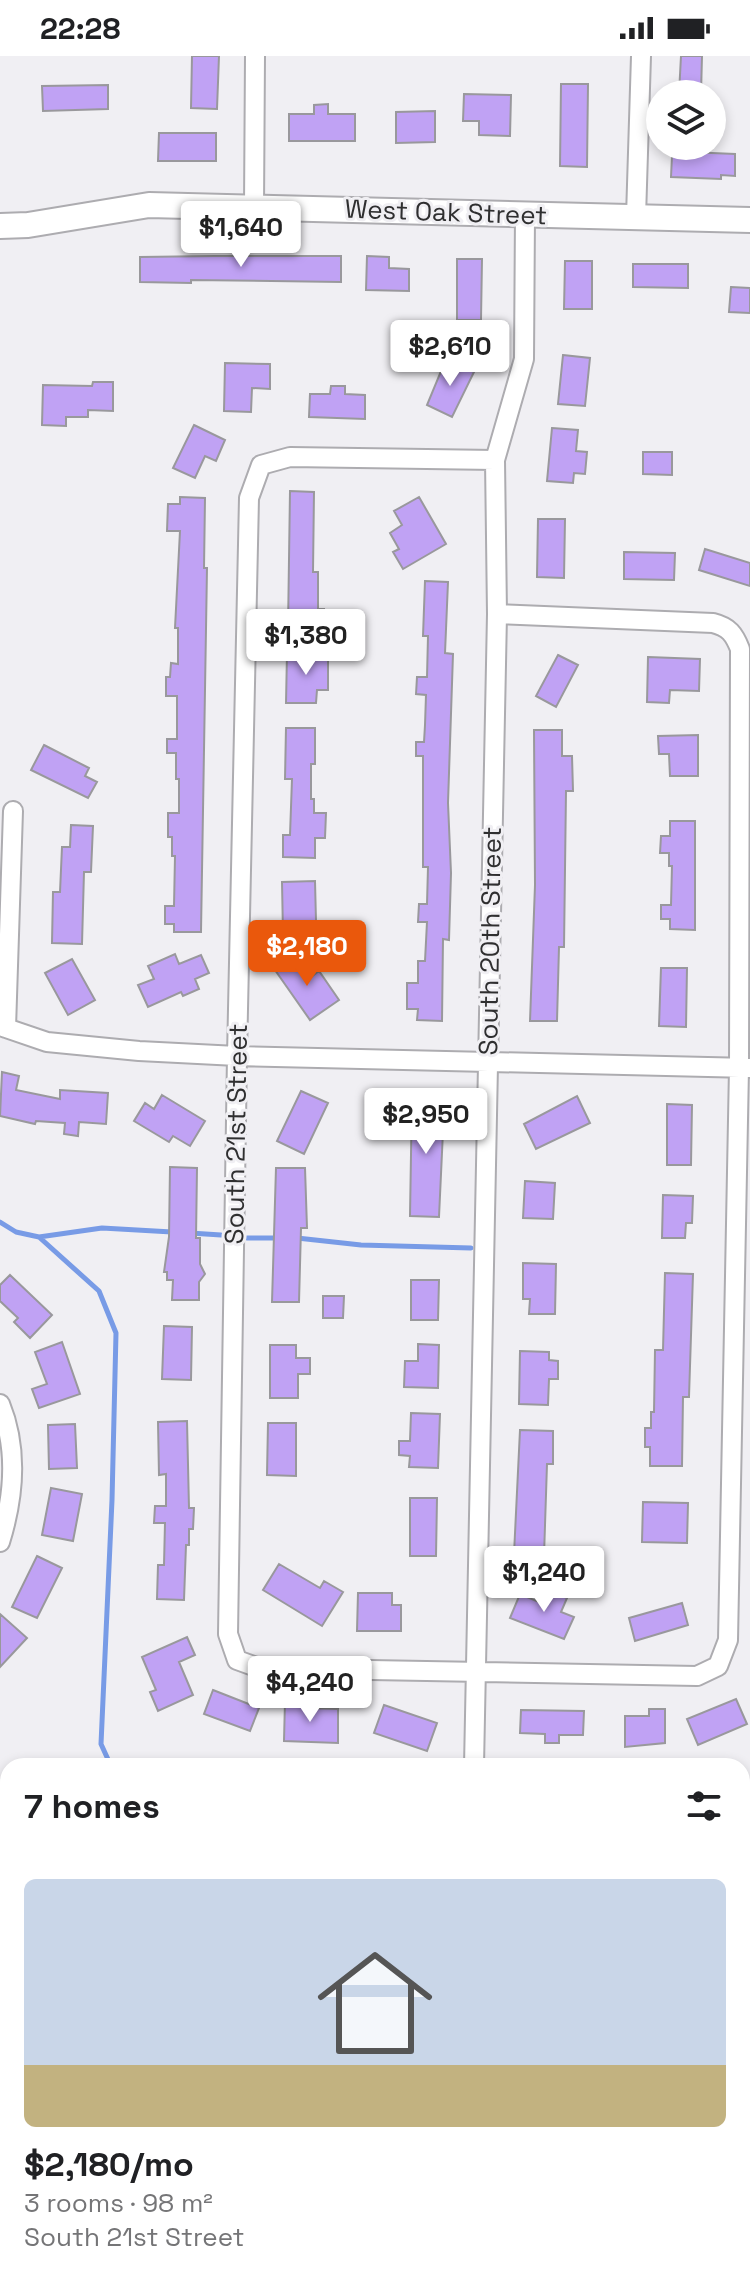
<!DOCTYPE html>
<html lang="en">
<head>
<meta charset="utf-8">
<style>
  :root { --surface:#fff; --page:#f6f6f6; --text:#202124; --muted:#757577; --accent:#ea580c }
  body { margin:0; font-family:"Space Grotesk",sans-serif; background:var(--page); color:var(--text); height:100vh; display:flex; flex-direction:column; font-size:30px; white-space:nowrap }
  * { box-sizing:border-box; margin:0 }
  p { font-size:26px; color:var(--muted) }
  .icon { flex:none; width:44px; height:44px; fill:none; stroke:currentColor; stroke-width:2; stroke-linecap:round; stroke-linejoin:round }
  .map { position:relative; flex:1; overflow:hidden }
  .side { position:absolute; left:0px; top:1702px; width:750px; height:538px; display:flex; flex-direction:column; background:var(--surface); border-radius:24px 24px 0 0; box-shadow:0 4px 12px #0003 }
  .side>* { flex:none }
  .buttons { position:absolute; left:646px; top:24px; display:grid; gap:16px }
  .buttons a { display:grid; place-items:center; width:80px; height:80px; border-radius:50%; background:var(--surface); box-shadow:0 4px 12px #0003; font-size:40px }
  .price { position:absolute; translate:-50% -68px; padding:0 18px; border-radius:8px; background:#fff; color:#222; font-size:26px; line-height:52px; filter:drop-shadow(0 2px 4px #0008) }
  .price::after { content:''; position:absolute; left:50%; top:48px; width:24px; height:18px; margin-left:-12px; background:inherit; clip-path:polygon(0 0,100% 0,50% 100%) }
  .price.active { background:var(--accent); color:#fff }
  ul { padding:0; list-style:none }
  li { display:grid; align-content:center; gap:16px; height:424px; padding:0 24px }
  li span { display:grid; place-items:center; height:248px; border-radius:12px; color:#555 }
  li>.icon { margin-inline-start:auto }
  span .icon { width:144px; height:144px; fill:#fffc; stroke-width:1 }
  li b { font-size:34px }
  h2 { display:flex; justify-content:space-between; align-items:center; height:96px; padding:0 24px; font-size:34px }
  .status { display:flex; justify-content:space-between; align-items:center; height:56px; padding:0 40px; background:var(--surface); direction:ltr }
  .status svg { height:22px; fill:currentColor }
  .map>svg:first-child { display:block }
  .lines { fill:none; stroke-linecap:round; stroke-linejoin:round }
  .stream { stroke:#789be6; stroke-width:5 }
  .building { fill:#c0a2f4; stroke:#99989c; stroke-width:2 }
  .street-casing { stroke:#adacb0; stroke-width:22 }
  .secondary-casing { stroke:#adacb0; stroke-width:28 }
  .street { stroke:#fff; stroke-width:18 }
  .secondary { stroke:#fff; stroke-width:24 }
  .labels { text-anchor:middle; stroke-width:6; stroke-linejoin:round; paint-order:stroke }
  .street-label { font-size:26px; fill:#2f2f30; stroke:#f0eff3 }
</style>
</head>
<body>
<div class="status"><b>22:28</b><svg viewBox="0 0 49 12"><path d="M0 12V9h3v3zM5 12V6h3v6zM10 12V3h3v9zM15 12V0h3v12zM26 1h20v11H26zM47 4h2v5h-2z"/></svg></div>
<div class="map">
<svg width="750" height="2239" viewBox="0 0 750 2239">
  <rect width="100%" height="100%" fill="#f0eff3"/>
  <g class="lines">
    <path class="stream" d="M 0,1166 L 16,1176 L 39,1181 L 99,1235 L 116,1277 L 112,1444 L 101,1688 L 111,1710
      M 190,1177 L 221,1179
      M 39,1181 L 102,1172 L 172,1176
      M 247,1182 L 279,1182
      M 297,1182 L 361,1189 L 471,1192
      M 742,1745 L 750,1745"/>
  </g>
  <path class="building" d="M 192,0 L 219,0 L 217,53 L 191,52 Z
    M 681,0 L 702,0 L 701,38 L 679,38 Z
    M 561,28 L 588,28 L 587,111 L 560,110 Z
    M 108,29 L 108,53 L 43,55 L 42,30 Z
    M 464,38 L 511,39 L 510,80 L 479,79 L 479,65 L 463,65 Z
    M 328,48 L 328,58 L 355,58 L 355,85 L 289,85 L 289,58 L 314,58 L 314,49 Z
    M 435,55 L 435,86 L 396,87 L 396,56 Z
    M 159,77 L 216,77 L 216,105 L 158,105 Z
    M 688,96 L 735,98 L 735,120 L 721,119 L 721,123 L 671,121 L 672,100 L 688,100 Z
    M 214,200 L 341,200 L 341,226 L 191,224 L 191,227 L 140,226 L 140,201 Z
    M 367,200 L 389,201 L 389,212 L 409,213 L 409,235 L 366,234 Z
    M 457,203 L 482,203 L 481,264 L 457,264 Z
    M 565,205 L 592,205 L 592,253 L 564,253 Z
    M 633,208 L 688,208 L 688,232 L 633,231 Z
    M 731,231 L 750,232 L 750,257 L 729,256 Z
    M 563,299 L 590,302 L 585,350 L 558,348 Z
    M 446,303 L 474,316 L 452,361 L 427,349 Z
    M 225,307 L 270,308 L 270,333 L 252,332 L 251,356 L 224,355 Z
    M 93,326 L 113,326 L 113,355 L 88,354 L 88,361 L 66,361 L 66,370 L 42,369 L 43,329 L 92,330 Z
    M 331,330 L 345,330 L 345,338 L 365,339 L 365,363 L 309,361 L 310,338 L 330,338 Z
    M 194,369 L 225,384 L 216,405 L 205,400 L 195,422 L 173,412 Z
    M 552,372 L 578,374 L 576,395 L 587,396 L 585,418 L 574,417 L 573,427 L 547,425 Z
    M 643,396 L 672,396 L 672,419 L 643,418 Z
    M 290,435 L 314,436 L 313,516 L 318,516 L 318,553 L 324,553 L 323,573 L 288,572 Z
    M 180,441 L 205,442 L 204,512 L 207,512 L 201,876 L 174,876 L 174,868 L 165,868 L 165,850 L 174,850 L 175,800 L 172,800 L 172,781 L 168,781 L 168,757 L 179,757 L 179,723 L 176,723 L 176,697 L 167,697 L 167,683 L 177,683 L 177,640 L 166,640 L 166,621 L 170,621 L 171,607 L 178,608 L 178,572 L 175,572 L 180,475 L 167,475 L 168,448 L 180,448 Z
    M 419,441 L 446,488 L 403,513 L 393,496 L 399,493 L 390,477 L 402,469 L 394,455 Z
    M 538,463 L 565,463 L 564,522 L 537,521 Z
    M 705,493 L 750,507 L 750,530 L 699,514 Z
    M 624,496 L 675,497 L 674,524 L 624,523 Z
    M 425,525 L 448,526 L 445,597 L 453,598 L 448,747 L 451,817 L 449,884 L 443,883 L 442,965 L 417,964 L 418,953 L 407,953 L 407,927 L 418,927 L 418,905 L 425,905 L 427,866 L 418,866 L 419,848 L 427,848 L 428,811 L 423,811 L 423,700 L 416,700 L 416,686 L 424,686 L 425,669 L 426,639 L 416,638 L 417,621 L 427,621 L 428,580 L 423,580 Z
    M 287,597 L 328,598 L 328,634 L 317,634 L 316,647 L 286,647 Z
    M 558,599 L 578,609 L 556,651 L 536,640 Z
    M 648,601 L 700,603 L 699,635 L 670,634 L 669,647 L 647,646 Z
    M 286,672 L 315,672 L 315,708 L 311,708 L 311,743 L 314,743 L 314,757 L 326,757 L 325,782 L 315,782 L 315,802 L 283,801 L 283,779 L 290,779 L 292,723 L 285,723 Z
    M 534,674 L 562,674 L 562,700 L 572,700 L 573,735 L 566,735 L 564,891 L 559,891 L 557,965 L 530,965 L 535,829 Z
    M 698,679 L 698,720 L 670,720 L 669,698 L 659,698 L 658,680 Z
    M 44,689 L 89,712 L 85,720 L 97,726 L 88,742 L 31,714 Z
    M 670,765 L 695,765 L 695,874 L 670,873 L 670,863 L 661,863 L 661,849 L 671,849 L 672,810 L 669,810 L 669,797 L 660,797 L 661,780 L 670,780 Z
    M 71,769 L 93,770 L 91,816 L 84,816 L 82,888 L 52,887 L 53,836 L 60,836 L 62,791 L 70,791 Z
    M 315,825 L 316,865 L 308,865 L 309,877 L 283,878 L 282,826 Z
    M 175,898 L 179,908 L 201,899 L 209,917 L 195,923 L 199,933 L 183,940 L 181,936 L 148,951 L 138,929 L 154,923 L 148,910 Z
    M 295,900 L 311,921 L 319,915 L 339,944 L 310,964 L 275,914 Z
    M 72,903 L 95,944 L 68,959 L 45,917 Z
    M 661,912 L 687,912 L 686,971 L 659,970 Z
    M 2,1016 L 19,1020 L 16,1034 L 60,1043 L 60,1034 L 108,1037 L 106,1068 L 79,1066 L 78,1080 L 64,1078 L 65,1067 L 36,1065 L 35,1068 L 0,1060 Z
    M 301,1035 L 328,1047 L 304,1098 L 277,1085 Z
    M 412,1038 L 440,1038 L 439,1075 L 443,1075 L 439,1161 L 410,1160 Z
    M 162,1039 L 205,1065 L 190,1090 L 173,1080 L 169,1086 L 134,1065 L 145,1047 L 154,1053 Z
    M 577,1040 L 590,1067 L 536,1093 L 524,1068 Z
    M 667,1048 L 692,1049 L 691,1109 L 667,1109 Z
    M 170,1111 L 197,1112 L 196,1182 L 200,1182 L 200,1208 L 205,1218 L 199,1226 L 199,1244 L 172,1244 L 173,1224 L 167,1224 L 167,1216 L 164,1216 L 169,1181 Z
    M 276,1112 L 305,1112 L 307,1172 L 301,1172 L 299,1246 L 272,1246 Z
    M 525,1125 L 555,1127 L 553,1163 L 523,1162 Z
    M 663,1139 L 693,1140 L 692,1167 L 686,1167 L 685,1182 L 662,1182 Z
    M 523,1207 L 556,1208 L 555,1258 L 529,1258 L 530,1243 L 523,1243 Z
    M 665,1217 L 693,1218 L 689,1341 L 683,1341 L 682,1410 L 650,1410 L 650,1391 L 645,1391 L 645,1372 L 651,1372 L 651,1356 L 654,1356 L 655,1294 L 663,1294 Z
    M 10,1219 L 52,1259 L 30,1282 L 14,1266 L 18,1262 L 0,1245 L 0,1229 Z
    M 411,1224 L 439,1224 L 438,1264 L 411,1264 Z
    M 323,1240 L 344,1240 L 343,1262 L 323,1262 Z
    M 164,1270 L 192,1271 L 191,1324 L 162,1323 Z
    M 62,1286 L 80,1338 L 39,1352 L 32,1333 L 47,1328 L 35,1296 Z
    M 418,1288 L 439,1289 L 438,1332 L 404,1331 L 405,1305 L 418,1305 Z
    M 270,1289 L 296,1289 L 296,1302 L 310,1302 L 310,1318 L 298,1318 L 298,1342 L 270,1342 Z
    M 520,1295 L 549,1296 L 549,1304 L 558,1305 L 558,1323 L 549,1323 L 548,1349 L 519,1348 Z
    M 411,1357 L 440,1358 L 438,1412 L 409,1411 L 410,1400 L 399,1399 L 399,1385 L 410,1385 Z
    M 187,1365 L 189,1452 L 194,1452 L 193,1473 L 189,1473 L 189,1489 L 186,1489 L 184,1544 L 157,1543 L 158,1509 L 164,1509 L 165,1467 L 154,1467 L 155,1450 L 166,1450 L 166,1418 L 159,1419 L 158,1366 Z
    M 268,1367 L 296,1367 L 296,1420 L 267,1419 Z
    M 75,1368 L 77,1412 L 49,1413 L 48,1369 Z
    M 520,1374 L 553,1375 L 553,1408 L 547,1408 L 544,1500 L 514,1498 Z
    M 51,1432 L 82,1438 L 73,1485 L 42,1479 Z
    M 410,1442 L 437,1442 L 436,1500 L 410,1500 Z
    M 643,1446 L 688,1447 L 687,1487 L 642,1486 Z
    M 37,1500 L 62,1512 L 37,1562 L 12,1551 Z
    M 279,1508 L 320,1532 L 324,1525 L 343,1536 L 322,1570 L 263,1534 Z
    M 546,1534 L 567,1542 L 561,1556 L 574,1561 L 564,1583 L 510,1562 L 520,1538 L 541,1547 Z
    M 358,1537 L 392,1537 L 392,1549 L 401,1549 L 401,1575 L 357,1575 Z
    M 682,1547 L 688,1569 L 635,1585 L 629,1562 Z
    M 0,1558 L 27,1582 L 0,1611 Z
    M 187,1581 L 195,1599 L 179,1606 L 193,1639 L 158,1655 L 150,1636 L 156,1634 L 142,1601 Z
    M 213,1634 L 259,1652 L 250,1675 L 204,1658 Z
    M 736,1643 L 747,1668 L 698,1689 L 687,1663 Z
    M 285,1645 L 306,1645 L 305,1652 L 338,1653 L 338,1687 L 284,1685 Z
    M 384,1649 L 437,1667 L 427,1695 L 374,1677 Z
    M 649,1653 L 665,1653 L 665,1687 L 625,1691 L 625,1660 L 649,1660 Z
    M 521,1654 L 584,1655 L 583,1679 L 559,1679 L 559,1687 L 545,1687 L 545,1678 L 520,1677 Z"/>
  <g class="lines">
    <defs>
      <path id="street" d="M 254,150 L 255,0
        M 636,161 L 641,0
        M 495,404 L 290,401 L 261,409 L 249,442 L 237,1000 L 228,1578 L 237,1604 L 259,1612 L 697,1620 L 718,1610 L 728,1584 L 739,1012 L 740,593 C 734,578 729,571 713,567 L 497,558
        M 0,970 L 47,986 L 139,995 L 237,1000 L 750,1012
        M 6,972 L 13,755
        M 0,1348 C 18,1392 14,1441 0,1486
        M 474,1710 L 497,558 L 495,404 L 524,303 L 525,159
        M 742,1966 L 750,1971
        M 192,2239 L 192,2232
        M 447,2239 L 447,2232"/>
      <path id="secondary" d="M 0,170 L 28,169 L 149,149 L 750,164
        M 0,2020 L 8,2029
        M 742,2118 L 750,2119"/>
    </defs>
    <use href="#street" class="street-casing"/>
    <use href="#secondary" class="secondary-casing"/>
    <use href="#street" class="street"/>
    <use href="#secondary" class="secondary"/>
  </g>
  <g class="labels">
    <g class="street-label">
      <text transform="translate(446 156) rotate(2)" y="9">West Oak Street</text>
      <text transform="translate(490 885) rotate(-89)" y="9">South 20th Street</text>
      <text transform="translate(236 1078) rotate(-89)" y="9">South 21st Street</text>
    </g>
  </g>
</svg>
<div class="buttons">
<a><svg class="icon" aria-label="layers" viewBox="0 0 24 24"><path d="M12 4l9 5-9 5-9-5zM3 14l9 5 9-5"/></svg></a>
</div>
<b class="price" style="left:241px;top:213px">$1,640</b>
<b class="price" style="left:450px;top:332px">$2,610</b>
<b class="price" style="left:306px;top:621px">$1,380</b>
<b class="price active" style="left:307px;top:932px">$2,180</b>
<b class="price" style="left:426px;top:1100px">$2,950</b>
<b class="price" style="left:544px;top:1558px">$1,240</b>
<b class="price" style="left:310px;top:1668px">$4,240</b>
<section class="side">
<h2>7 homes<svg class="icon" aria-label="filters" viewBox="0 0 24 24"><path d="M4 7h16M4 17h16"/><circle cx="9" cy="7" r="2"/><circle cx="15" cy="17" r="2"/></svg></h2>
<ul>
<li><span style="background:linear-gradient(#c9d6e8 75%,#c2b280 0)"><svg class="icon" aria-label="home" viewBox="0 0 24 24"><path d="M3 11l9-7 9 7M6 9v11h12V9"/></svg></span><div><b>$2,180/mo</b><p>3 rooms · 98 m²</p><p>South 21st Street</p></div></li>
</ul>
</section>
</div>
</body>
</html>
